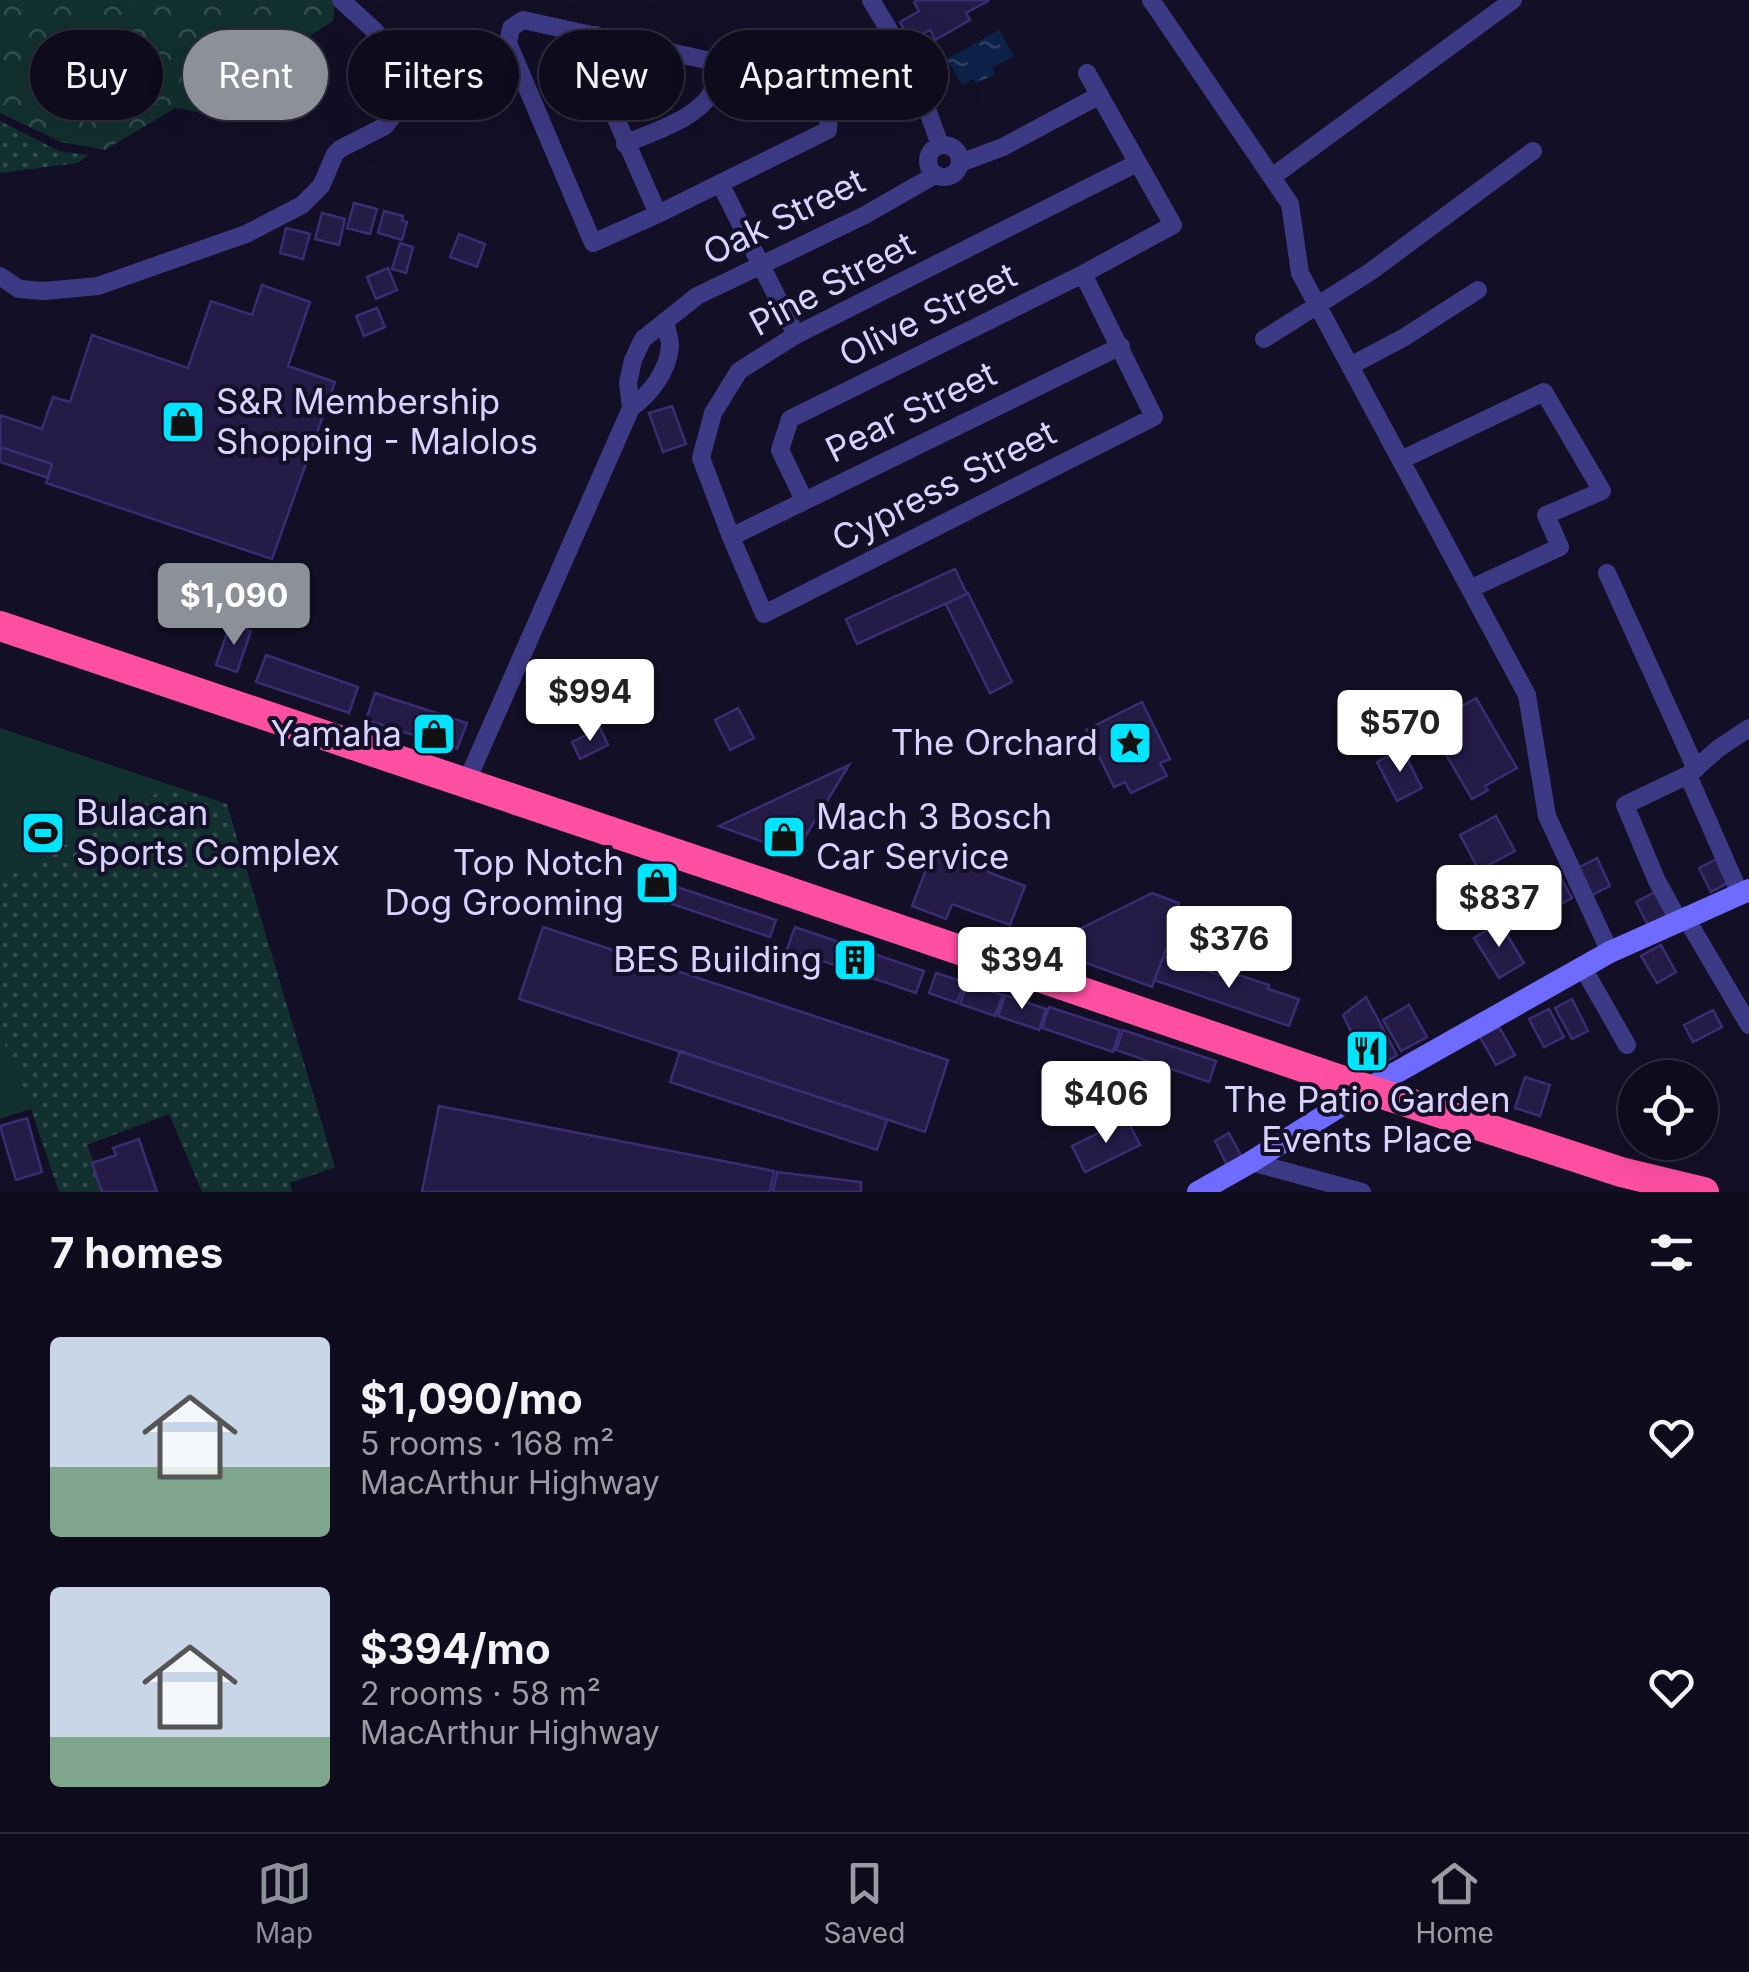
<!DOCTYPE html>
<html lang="en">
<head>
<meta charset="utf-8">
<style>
  :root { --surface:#0e0b1c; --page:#171425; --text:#f1f3f6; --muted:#9b9ba3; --line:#2e2b3b; --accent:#8c9099 }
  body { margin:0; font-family:Inter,sans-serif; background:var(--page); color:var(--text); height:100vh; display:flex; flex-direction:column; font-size:38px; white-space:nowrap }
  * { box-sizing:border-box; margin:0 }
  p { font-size:32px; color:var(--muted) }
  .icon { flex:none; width:55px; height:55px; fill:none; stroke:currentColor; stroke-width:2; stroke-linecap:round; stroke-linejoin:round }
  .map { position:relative; height:1192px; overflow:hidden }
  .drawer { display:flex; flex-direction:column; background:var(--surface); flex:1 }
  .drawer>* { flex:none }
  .hud { position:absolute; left:30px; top:30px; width:1000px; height:90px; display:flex; gap:20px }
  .fabs { position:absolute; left:1618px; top:1060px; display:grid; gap:20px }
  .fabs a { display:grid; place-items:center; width:100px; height:100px; border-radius:50%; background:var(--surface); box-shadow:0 10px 40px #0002,0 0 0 2px var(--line); font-size:50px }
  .price { position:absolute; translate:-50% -85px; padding:0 22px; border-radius:10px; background:#fff; color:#222; font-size:32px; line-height:65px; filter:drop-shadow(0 2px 5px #0008) }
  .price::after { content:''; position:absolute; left:50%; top:60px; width:30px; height:22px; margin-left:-15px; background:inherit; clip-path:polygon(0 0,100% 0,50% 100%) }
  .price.on { background:var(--accent); color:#fff }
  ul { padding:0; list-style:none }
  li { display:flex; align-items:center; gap:30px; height:250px; padding:0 50px }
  li span { display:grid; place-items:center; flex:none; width:280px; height:200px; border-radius:10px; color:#555 }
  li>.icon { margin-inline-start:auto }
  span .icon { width:120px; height:120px; fill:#fffc; stroke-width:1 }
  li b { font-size:42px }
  h2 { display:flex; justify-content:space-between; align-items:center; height:120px; padding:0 50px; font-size:42px }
  .tag { padding:0 35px; border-radius:45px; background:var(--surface); box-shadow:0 10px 40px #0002,0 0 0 2px var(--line); font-size:35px; line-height:90px }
  .tag.on { background:var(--accent); color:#fff }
  .dock { display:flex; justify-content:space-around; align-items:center; height:140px; border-top:2px solid var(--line); background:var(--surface); font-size:28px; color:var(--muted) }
  .dock a { display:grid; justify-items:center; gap:5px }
  .dock .on { color:var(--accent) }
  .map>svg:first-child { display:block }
  .grass { fill:url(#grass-dots) }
  .forest { fill:url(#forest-crowns) }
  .garden { fill:#12302f }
  .water { fill:url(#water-ripples) }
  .building { fill:#241b47; stroke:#3b2d73; stroke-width:2.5 }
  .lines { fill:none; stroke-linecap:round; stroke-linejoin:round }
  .street { stroke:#3d3a85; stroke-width:18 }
  .secondary { stroke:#6f6bff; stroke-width:22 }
  .highway { stroke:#ff4fa3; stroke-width:30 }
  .labels { text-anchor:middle; stroke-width:8; stroke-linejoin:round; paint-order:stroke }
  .street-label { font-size:35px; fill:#d9d4ff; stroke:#130f26 }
  .poi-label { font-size:35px; fill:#d9d4ff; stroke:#130f26; text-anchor:end }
</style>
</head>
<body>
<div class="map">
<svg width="1749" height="1192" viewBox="0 0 1749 1192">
  <defs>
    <pattern id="grass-dots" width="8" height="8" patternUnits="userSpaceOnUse" patternTransform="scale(2.5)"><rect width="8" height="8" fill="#12302f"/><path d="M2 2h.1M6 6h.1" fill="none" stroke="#344d4e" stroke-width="1.8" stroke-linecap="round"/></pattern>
    <pattern id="forest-crowns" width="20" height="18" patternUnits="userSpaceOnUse" patternTransform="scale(2.5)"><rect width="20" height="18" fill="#12302f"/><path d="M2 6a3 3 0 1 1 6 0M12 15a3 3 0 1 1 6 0" fill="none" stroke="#344d4e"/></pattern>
    <pattern id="water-ripples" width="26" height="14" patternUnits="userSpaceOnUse" patternTransform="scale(2.5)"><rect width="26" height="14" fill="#0c2248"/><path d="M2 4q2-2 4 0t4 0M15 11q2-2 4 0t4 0" fill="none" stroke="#2f4163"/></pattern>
  </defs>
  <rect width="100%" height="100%" fill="#130f26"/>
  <path class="grass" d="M 0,121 L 59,151 L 88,155 L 78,163 L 0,173 Z
    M 171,785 L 227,804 L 335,1167 L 290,1183 L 292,1192 L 202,1192 L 169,1114 L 87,1145 L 105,1192 L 59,1192 L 31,1109 L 0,1033 L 0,881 Z"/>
  <path class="forest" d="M 0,0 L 334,0 L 335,1 L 333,21 L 297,44 L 294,75 L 252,103 L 214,115 L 175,108 L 105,150 L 61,142 L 0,113 Z"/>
  <path class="garden" d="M 0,728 L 171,785 L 0,881 Z
    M 0,1033 L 31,1109 L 0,1119 Z"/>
  <path class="water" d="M 999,30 L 1014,56 L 992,68 L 995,74 L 976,84 L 973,79 L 962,85 L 947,59 Z"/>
  <path class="building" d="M 918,0 L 987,0 L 988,1 L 966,13 L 970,20 L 935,40 L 930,30 L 910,41 L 900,22 L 919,11 L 914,2 Z
    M 354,203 L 377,209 L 370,234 L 347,228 Z
    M 384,211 L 403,216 L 402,221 L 407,222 L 402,240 L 378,233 Z
    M 322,213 L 345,219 L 339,245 L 315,239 Z
    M 286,228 L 310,234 L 303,259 L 280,253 Z
    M 459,234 L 485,244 L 477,267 L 450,257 Z
    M 400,243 L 413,247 L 406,273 L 392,269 Z
    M 388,268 L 397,290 L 376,299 L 367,277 Z
    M 262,285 L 310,302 L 288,366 L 335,382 L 272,559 L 46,483 L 52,464 L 0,447 L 0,415 L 42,429 L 53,397 L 70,402 L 92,335 L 188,368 L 211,301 L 252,315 Z
    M 377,308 L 385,327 L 364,336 L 356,316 Z
    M 672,406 L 686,444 L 663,452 L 649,413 Z
    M 0,447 L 52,464 L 48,478 L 0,462 Z
    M 955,569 L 967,594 L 857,644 L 846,619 Z
    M 241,589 L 265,598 L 258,615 L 234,606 Z
    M 968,593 L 1012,682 L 990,693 L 946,604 Z
    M 230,624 L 251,631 L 237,672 L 216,665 Z
    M 266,655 L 358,687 L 349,713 L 256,682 Z
    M 375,693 L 467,723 L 457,749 L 366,720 Z
    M 1476,698 L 1517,768 L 1485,786 L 1488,790 L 1472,799 L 1434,734 L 1445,728 L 1440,719 Z
    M 1142,702 L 1170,759 L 1160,763 L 1167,776 L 1131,793 L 1125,782 L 1114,787 L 1086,730 Z
    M 738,708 L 754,738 L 730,750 L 715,720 Z
    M 600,728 L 608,745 L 580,759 L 572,742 Z
    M 1402,749 L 1422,788 L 1397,801 L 1377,762 Z
    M 849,765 L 802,842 L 777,847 L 719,826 Z
    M 1496,816 L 1515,851 L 1479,870 L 1460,835 Z
    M 933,851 L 1025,886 L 1010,925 L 952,904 L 946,919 L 912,906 Z
    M 1597,858 L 1610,886 L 1592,895 L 1578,868 Z
    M 1719,858 L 1731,881 L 1711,892 L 1699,868 Z
    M 1557,871 L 1572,898 L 1555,907 L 1540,881 Z
    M 645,873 L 672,881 L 665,904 L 638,896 Z
    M 674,886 L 776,920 L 770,937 L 669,903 Z
    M 1657,891 L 1670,914 L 1648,925 L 1636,902 Z
    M 1152,893 L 1179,903 L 1171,928 L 1182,932 L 1174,953 L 1166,949 L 1152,987 L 1056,952 L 1060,939 Z
    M 1500,923 L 1524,963 L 1499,978 L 1474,938 Z
    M 543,927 L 948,1060 L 925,1132 L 519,999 Z
    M 795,927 L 924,971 L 916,993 L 787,949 Z
    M 1661,945 L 1676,972 L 1657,983 L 1641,956 Z
    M 1164,956 L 1231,979 L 1233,973 L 1269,985 L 1268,989 L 1299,999 L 1289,1026 L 1154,980 Z
    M 936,973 L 965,982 L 957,1003 L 929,993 Z
    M 967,983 L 1003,995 L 995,1016 L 960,1004 Z
    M 1005,995 L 1046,1009 L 1039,1030 L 998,1016 Z
    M 1366,997 L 1397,1055 L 1376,1068 L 1362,1055 L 1343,1015 Z
    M 1572,999 L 1588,1031 L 1572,1039 L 1555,1008 Z
    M 1409,1005 L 1427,1037 L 1401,1051 L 1383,1020 Z
    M 1049,1007 L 1120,1030 L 1113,1052 L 1042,1028 Z
    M 1549,1009 L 1564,1037 L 1544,1047 L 1529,1019 Z
    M 1713,1010 L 1722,1027 L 1693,1042 L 1684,1025 Z
    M 1499,1027 L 1515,1055 L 1496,1065 L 1480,1037 Z
    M 1123,1030 L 1216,1061 L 1209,1082 L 1116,1050 Z
    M 680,1051 L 887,1120 L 877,1150 L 670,1082 Z
    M 1525,1077 L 1550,1085 L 1540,1116 L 1515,1108 Z
    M 439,1106 L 774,1171 L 770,1192 L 422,1192 Z
    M 27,1118 L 42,1172 L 16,1180 L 0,1126 Z
    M 1127,1119 L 1140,1145 L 1085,1172 L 1072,1146 Z
    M 1229,1133 L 1243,1159 L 1228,1167 L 1215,1141 Z
    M 139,1139 L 157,1192 L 102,1192 L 92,1163 L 116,1155 L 113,1148 Z
    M 777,1172 L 861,1182 L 861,1192 L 773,1192 Z"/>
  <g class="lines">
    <path class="street" d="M 871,0 L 913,70 L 940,145
      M 1151,0 L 1290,204 L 1300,273 L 1527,695 L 1547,816 L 1610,952
      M 523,20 L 720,63 L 807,88 C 830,99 830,107 828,130 L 658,214 L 593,243 L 508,43 L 511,28 Z
      M 596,35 L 592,64 L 658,214
      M 625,144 C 654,131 701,118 714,88 C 717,81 718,71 720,63
      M928 161a16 16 0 1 1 32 0a16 16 0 1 1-32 0Z
      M 960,163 L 1003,147 L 1100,95
      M 1272,177 L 1513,0
      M 720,183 L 796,335
      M 1083,274 L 1154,417 L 764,614 L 731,537 L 701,458 L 713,413 L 739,371 L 796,335 L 1137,163
      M 0,276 L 19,289 L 44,291 L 98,286 L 246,234 L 302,205 L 321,186 L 335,154 L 340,149 L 385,126 L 396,112 L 401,67 L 375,31 L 341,0
      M 1264,339 L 1370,272 L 1533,151
      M 1350,366 L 1403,338 L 1478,290
      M 631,408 L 628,383 L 633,360 L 643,339 L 697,296 L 865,215 L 935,175
      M 1401,460 L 1544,392 L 1602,491 L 1546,515 L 1560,547 L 1470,589
      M 804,500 L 780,450 L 790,419 L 1083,274 L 1173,225 L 1087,73
      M 731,537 L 1121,346
      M 1607,573 L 1696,769
      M 1688,775 L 1740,894
      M 466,783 L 631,408 C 650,394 668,372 670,346 C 670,338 666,328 665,321
      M 1686,918 L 1749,1025
      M 1679,921 L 1657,881 L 1625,805 L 1688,775 L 1719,748 L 1749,728
      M 1583,968 L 1627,1045
      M 1251,1162 L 1362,1192"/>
    <path class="secondary" d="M 1198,1192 L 1251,1162 L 1367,1089 L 1610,952 L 1749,890"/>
    <path class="highway" d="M 0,626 L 775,887 L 1367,1089 L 1621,1172 L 1704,1192"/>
  </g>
  <defs>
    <symbol id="shop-square" viewBox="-11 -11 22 22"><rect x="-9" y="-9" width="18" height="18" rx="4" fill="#00e5ff" stroke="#130f26"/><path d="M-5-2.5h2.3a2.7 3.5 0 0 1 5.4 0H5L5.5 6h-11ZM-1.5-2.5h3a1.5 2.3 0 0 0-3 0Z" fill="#111"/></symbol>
    <symbol id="sight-square" viewBox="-11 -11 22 22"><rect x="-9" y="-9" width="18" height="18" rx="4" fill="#00e5ff" stroke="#130f26"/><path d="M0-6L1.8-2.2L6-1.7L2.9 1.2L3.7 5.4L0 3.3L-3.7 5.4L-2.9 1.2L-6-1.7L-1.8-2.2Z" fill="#111"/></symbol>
    <symbol id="stadium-square" viewBox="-11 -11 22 22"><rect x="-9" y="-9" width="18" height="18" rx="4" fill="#00e5ff" stroke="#130f26"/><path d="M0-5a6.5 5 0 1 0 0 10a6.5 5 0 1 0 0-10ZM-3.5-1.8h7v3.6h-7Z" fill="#111"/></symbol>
    <symbol id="building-square" viewBox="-11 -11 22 22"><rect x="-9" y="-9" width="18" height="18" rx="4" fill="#00e5ff" stroke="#130f26"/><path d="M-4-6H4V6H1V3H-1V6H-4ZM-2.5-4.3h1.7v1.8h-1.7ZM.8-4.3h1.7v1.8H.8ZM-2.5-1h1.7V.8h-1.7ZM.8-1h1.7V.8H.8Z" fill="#111"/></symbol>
    <symbol id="restaurant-square" viewBox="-11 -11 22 22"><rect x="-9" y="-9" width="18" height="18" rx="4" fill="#00e5ff" stroke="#130f26"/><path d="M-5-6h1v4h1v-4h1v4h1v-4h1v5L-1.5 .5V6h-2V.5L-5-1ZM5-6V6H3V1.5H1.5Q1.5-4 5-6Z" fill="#111"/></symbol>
  </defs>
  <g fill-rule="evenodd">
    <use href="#shop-square" x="158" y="397" width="50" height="50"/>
    <use href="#shop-square" x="409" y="709" width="50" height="50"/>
    <use href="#sight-square" x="1105" y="718" width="50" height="50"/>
    <use href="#stadium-square" x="18" y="808" width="50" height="50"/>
    <use href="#shop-square" x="759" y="812" width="50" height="50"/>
    <use href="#shop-square" x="632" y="858" width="50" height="50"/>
    <use href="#building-square" x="830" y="935" width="50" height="50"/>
    <use href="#restaurant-square" x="1342" y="1026" width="50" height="50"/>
  </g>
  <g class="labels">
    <g class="street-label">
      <text transform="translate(784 217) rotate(-26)" y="12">Oak Street</text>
      <text transform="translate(832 284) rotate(-28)" y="12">Pine Street</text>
      <text transform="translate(928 315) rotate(-26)" y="12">Olive Street</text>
      <text transform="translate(911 412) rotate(-26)" y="12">Pear Street</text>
      <text transform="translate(944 486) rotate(-27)" y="12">Cypress Street</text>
    </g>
    <g class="poi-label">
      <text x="216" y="414" text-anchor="start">S&amp;R Membership<tspan x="216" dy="40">Shopping - Malolos</tspan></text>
      <text x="402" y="746">Yamaha</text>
      <text x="1098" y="755">The Orchard</text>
      <text x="76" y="825" text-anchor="start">Bulacan<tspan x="76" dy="40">Sports Complex</tspan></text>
      <text x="816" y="829" text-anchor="start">Mach 3 Bosch<tspan x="816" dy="40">Car Service</tspan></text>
      <text x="624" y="875">Top Notch<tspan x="624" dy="40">Dog Grooming</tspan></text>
      <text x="822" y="972">BES Building</text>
      <text x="1367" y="1112" text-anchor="middle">The Patio Garden<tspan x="1367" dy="40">Events Place</tspan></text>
    </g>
  </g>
</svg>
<div class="fabs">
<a><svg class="icon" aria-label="locate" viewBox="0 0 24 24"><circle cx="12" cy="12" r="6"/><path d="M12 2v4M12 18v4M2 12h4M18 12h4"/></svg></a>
</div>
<b class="price on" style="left:234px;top:648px">$1,090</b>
<b class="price" style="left:590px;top:744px">$994</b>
<b class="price" style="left:1400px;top:775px">$570</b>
<b class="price" style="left:1499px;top:950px">$837</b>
<b class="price" style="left:1229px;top:991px">$376</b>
<b class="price" style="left:1022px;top:1012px">$394</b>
<b class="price" style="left:1106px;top:1146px">$406</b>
<div class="hud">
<a class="tag">Buy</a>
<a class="tag on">Rent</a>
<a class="tag">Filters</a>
<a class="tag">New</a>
<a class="tag">Apartment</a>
</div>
</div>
<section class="drawer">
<h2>7 homes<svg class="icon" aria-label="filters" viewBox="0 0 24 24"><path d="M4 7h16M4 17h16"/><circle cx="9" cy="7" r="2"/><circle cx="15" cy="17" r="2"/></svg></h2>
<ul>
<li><span style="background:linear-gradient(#c9d6e8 65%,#7fa58c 0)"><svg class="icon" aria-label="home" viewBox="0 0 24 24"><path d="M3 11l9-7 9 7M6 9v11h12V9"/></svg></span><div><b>$1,090/mo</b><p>5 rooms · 168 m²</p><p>MacArthur Highway</p></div><svg class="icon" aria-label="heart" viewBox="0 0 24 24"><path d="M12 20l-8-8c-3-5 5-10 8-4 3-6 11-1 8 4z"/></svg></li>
<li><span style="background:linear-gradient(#c9d6e8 75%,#7fa58c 0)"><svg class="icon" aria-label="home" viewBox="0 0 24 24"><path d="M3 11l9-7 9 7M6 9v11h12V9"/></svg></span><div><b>$394/mo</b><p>2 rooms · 58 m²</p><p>MacArthur Highway</p></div><svg class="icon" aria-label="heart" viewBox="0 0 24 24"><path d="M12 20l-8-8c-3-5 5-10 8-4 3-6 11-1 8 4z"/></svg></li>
</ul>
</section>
<nav class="dock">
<a class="on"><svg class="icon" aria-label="map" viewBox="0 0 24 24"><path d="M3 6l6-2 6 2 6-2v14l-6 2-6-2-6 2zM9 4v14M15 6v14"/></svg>Map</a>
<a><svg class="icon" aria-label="saved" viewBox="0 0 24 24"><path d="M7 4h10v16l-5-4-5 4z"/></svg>Saved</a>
<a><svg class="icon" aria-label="home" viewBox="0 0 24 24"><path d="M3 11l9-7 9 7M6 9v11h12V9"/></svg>Home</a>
</nav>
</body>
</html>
